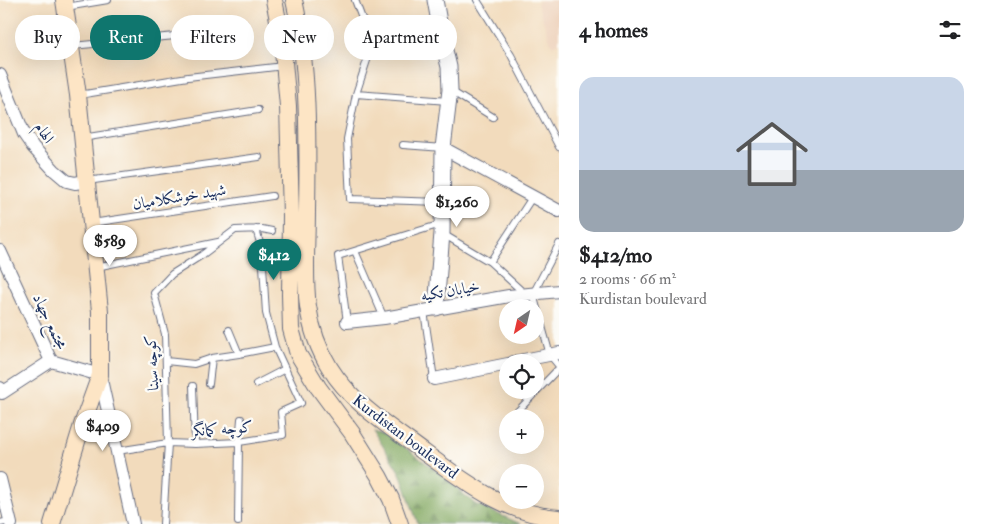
<!DOCTYPE html>
<html lang="en">
<head>
<meta charset="utf-8">
<style>
  :root { --surface:#fff; --page:#f2f2f2; --text:#202124; --muted:#757577; --line:#e0e0e0; --accent:#0f766e }
  body { margin:0; font-family:"IM FELL Double Pica",Amiri,serif; background:var(--page); color:var(--text); height:100vh; display:flex; flex-direction:column; font-size:19px; white-space:nowrap }
  * { box-sizing:border-box; margin:0 }
  p { font-size:16px; color:var(--muted) }
  .icon { flex:none; width:28px; height:28px; fill:none; stroke:currentColor; stroke-width:2; stroke-linecap:round; stroke-linejoin:round }
  .map { position:relative; flex:1; overflow:hidden }
  .panel { display:flex; flex-direction:column; background:var(--surface); width:425px }
  .panel>* { flex:none }
  .banner { position:absolute; left:15px; top:15px; width:469px; height:45px; display:flex; gap:10px }
  .needle { width:32px; rotate:214deg }
  .buttons { position:absolute; left:499px; top:299px; display:grid; gap:10px }
  .buttons a { display:grid; place-items:center; width:45px; height:45px; border-radius:50%; background:var(--surface); box-shadow:0 5px 20px #0002; font-size:25px }
  .price { position:absolute; translate:-50% -42px; padding:0 11px; border-radius:18px; background:#fff; color:#222; font-size:16px; line-height:32px; filter:drop-shadow(0 1px 2px #0008) }
  .price::after { content:''; position:absolute; left:50%; top:30px; width:15px; height:11px; margin-left:-8px; background:inherit; clip-path:polygon(0 0,100% 0,50% 100%) }
  .price.selected { background:var(--accent); color:#fff }
  ul { padding:0; list-style:none }
  li { display:grid; align-content:center; gap:10px; height:265px; padding:0 20px }
  li+li { border-top:1px solid var(--line) }
  li span { display:grid; place-items:center; height:155px; border-radius:15px; color:#555 }
  li>.icon { margin-inline-start:auto }
  span .icon { width:90px; height:90px; fill:#fffc; stroke-width:1 }
  li b { font-size:21px }
  h2 { display:flex; justify-content:space-between; align-items:center; height:60px; padding:0 20px; font-size:21px }
  .chip { padding:0 18px; border-radius:22px; background:var(--surface); box-shadow:0 5px 20px #0002; font-size:18px; line-height:45px }
  .chip.selected { background:var(--accent); color:#fff }
  main { display:flex; flex:1; min-height:0 }
  .map>svg:first-child { display:block }
  .built { fill:#eed2bb }
  .forest { fill:url(#forest-firs); stroke:#4d6a5e }
  .lines { fill:none; stroke-linecap:round; stroke-linejoin:round }
  .service-casing { stroke:#666b7f; stroke-width:8 }
  .minor-casing { stroke:#666b7f; stroke-width:14 }
  .tertiary-casing { stroke:#666b7f; stroke-width:17 }
  .secondary-casing { stroke:#666b7f; stroke-width:18 }
  .service { stroke:#fff; stroke-width:6 }
  .minor { stroke:#fff; stroke-width:12 }
  .tertiary { stroke:#fff; stroke-width:15 }
  .secondary { stroke:#fde5c5; stroke-width:16 }
  .labels { text-anchor:middle; stroke-width:4.5; stroke-linejoin:round; paint-order:stroke }
  .street-label { font-size:16px; fill:#1b2f5e; stroke:#fdfcf7 }
</style>
</head>
<body>
<main>
<div class="map">
<svg width="559" height="524" viewBox="0 0 559 524">
  <defs>
    <pattern id="forest-firs" width="22" height="20" patternUnits="userSpaceOnUse" patternTransform="scale(1.25)"><rect width="22" height="20" fill="#7fa65d"/><path d="M5 1l3.5 6h-7zM16 11l3.5 6h-7z" fill="#678850"/></pattern>
  </defs>
  <rect width="100%" height="100%" fill="#fdfcf7"/>
  <filter id="ink" filterUnits="userSpaceOnUse"><feTurbulence type="fractalNoise" baseFrequency=".02" numOctaves="2"/><feDisplacementMap in="SourceGraphic" scale="10" xChannelSelector="R" yChannelSelector="G"/><feConvolveMatrix kernelMatrix="1 2 1 2 8 2 1 2 1" color-interpolation-filters="sRGB"/></filter>
  <filter id="wash" filterUnits="userSpaceOnUse"><feTurbulence type="fractalNoise" baseFrequency=".0096" numOctaves="4" result="noise"/><feDisplacementMap in="SourceGraphic" scale="20" xChannelSelector="R" yChannelSelector="G"/><feGaussianBlur stdDeviation="1.12" result="paint"/><feColorMatrix in="noise" values="0 0 0 0 0 0 0 0 0 0 0 0 0 0 0 0 0 1.4 0 .05"/><feComposite in="paint" operator="in"/></filter>
  <g filter="url(#wash)">
    <rect width="100%" height="100%" fill="#f2dbbc"/>
    <path class="built" d="M 541,0 L 559,0 L 559,43 L 552,46 L 537,3 Z"/>
    <path class="forest" d="M 372,429 L 387,434 L 441,474 L 475,504 L 521,524 L 418,524 L 400,473 Z"/>
  </g>
  <g filter="url(#ink)">
    <g class="lines">
      <defs>
        <path id="service" d="M 355,0 L 372,45 L 356,94 L 347,139 L 350,199 L 441,202
          M 477,0 L 511,55 L 559,147
          M 66,7 L 108,0
          M 72,46 L 175,36 L 244,24
          M 451,91 L 493,117
          M 356,94 L 448,101
          M 79,95 L 188,77 L 284,66
          M 82,138 L 258,110
          M 403,145 L 443,148
          M 87,181 L 259,157
          M 92,223 L 272,196
          M 443,234 L 490,262 L 525,294
          M 559,244 L 533,294 L 550,355 L 559,366
          M 355,251 L 384,318
          M 490,262 L 533,196
          M 96,267 L 218,242
          M 424,311 L 434,379
          M 347,322 L 338,256 L 441,224
          M 229,330 L 239,354 L 275,347
          M 212,358 L 239,354
          M 166,361 L 194,364 L 212,358 L 209,384
          M 256,384 L 285,369
          M 193,386 L 195,444
          M 512,417 L 559,368
          M 117,451 L 168,443 L 195,444 L 239,442 L 283,435 L 281,412 L 301,403 L 275,347 L 266,313 L 262,250 L 256,229
          M 238,522 L 239,442 L 241,419
          M 0,523 L 10,521
          M 163,524 L 168,443 L 165,334 L 154,293 L 172,274 L 202,255 L 235,230 L 262,229 L 272,231"/>
        <path id="minor" d="M 0,75 L 24,134 L 33,147 L 54,170 L 67,181 L 75,183 L 86,181
          M 443,148 L 559,211
          M 0,251 L 51,361 L 100,375 L 133,524
          M 347,322 L 384,318 L 509,296 L 559,291
          M 513,362 L 559,353
          M 434,379 L 508,364
          M 0,388 L 2,393 L 51,361
          M 0,479 L 11,524"/>
        <path id="tertiary" d="M 435,0 L 442,38 L 449,67 L 450,90 L 443,148 L 442,233 L 436,308"/>
        <path id="secondary" d="M 274,0 L 282,40 L 288,106 L 291,216 L 290,295 L 291,329 L 298,354 L 318,387 L 352,433 L 379,476 L 391,499 L 400,524
          M 294,0 C 309,66 308,143 307,211 C 307,267 298,317 330,368 C 352,404 392,428 425,453 C 465,482 508,515 559,518
          M 52,524 L 82,425 L 100,375 L 100,311 L 78,95 L 64,0"/>
      </defs>
      <use href="#service" class="service-casing"/>
      <use href="#minor" class="minor-casing"/>
      <use href="#tertiary" class="tertiary-casing"/>
      <use href="#secondary" class="secondary-casing"/>
      <use href="#service" class="service"/>
      <use href="#minor" class="minor"/>
      <use href="#tertiary" class="tertiary"/>
      <use href="#secondary" class="secondary"/>
    </g>
  </g>
  <g class="labels">
    <g class="street-label">
      <text transform="translate(45 132) rotate(55)" y="6">الهام</text>
      <text transform="translate(179 196) rotate(-9)" y="6">شهید خوشکلامیان</text>
      <text transform="translate(450 290) rotate(-10)" y="6">خیابان تکیه</text>
      <text transform="translate(51 321) rotate(64)" y="6">مجتمع جهاد</text>
      <text transform="translate(151 363) rotate(-93)" y="6">کوچه سینا</text>
      <text transform="translate(222 428) rotate(-4)" y="6">کوچه کمانگر</text>
      <text transform="translate(406 436) rotate(37)" y="6">Kurdistan boulevard</text>
    </g>
  </g>
</svg>
<div class="buttons">
<a><svg class="needle" viewBox="-14 -14 28 28"><path d="M0-13l5 13h-10z" fill="#e53935"/><path d="M0 13l5-13h-10z" fill="#757577"/></svg></a>
<a><svg class="icon" aria-label="locate" viewBox="0 0 24 24"><circle cx="12" cy="12" r="6"/><path d="M12 2v4M12 18v4M2 12h4M18 12h4"/></svg></a>
<a>+</a>
<a>−</a>
</div>
<b class="price" style="left:457px;top:228px">$1,260</b>
<b class="price" style="left:110px;top:267px">$589</b>
<b class="price selected" style="left:274px;top:281px">$412</b>
<b class="price" style="left:103px;top:452px">$409</b>
<div class="banner">
<a class="chip">Buy</a>
<a class="chip selected">Rent</a>
<a class="chip">Filters</a>
<a class="chip">New</a>
<a class="chip">Apartment</a>
</div>
</div>
<section class="panel">
<h2>4 homes<svg class="icon" aria-label="filters" viewBox="0 0 24 24"><path d="M4 7h16M4 17h16"/><circle cx="9" cy="7" r="2"/><circle cx="15" cy="17" r="2"/></svg></h2>
<ul>
<li><span style="background:linear-gradient(#c9d6e8 60%,#9aa5b1 0)"><svg class="icon" aria-label="home" viewBox="0 0 24 24"><path d="M3 11l9-7 9 7M6 9v11h12V9"/></svg></span><div><b>$412/mo</b><p>2 rooms · 66 m²</p><p>Kurdistan boulevard</p></div></li>
</ul>
</section>
</main>
</body>
</html>
